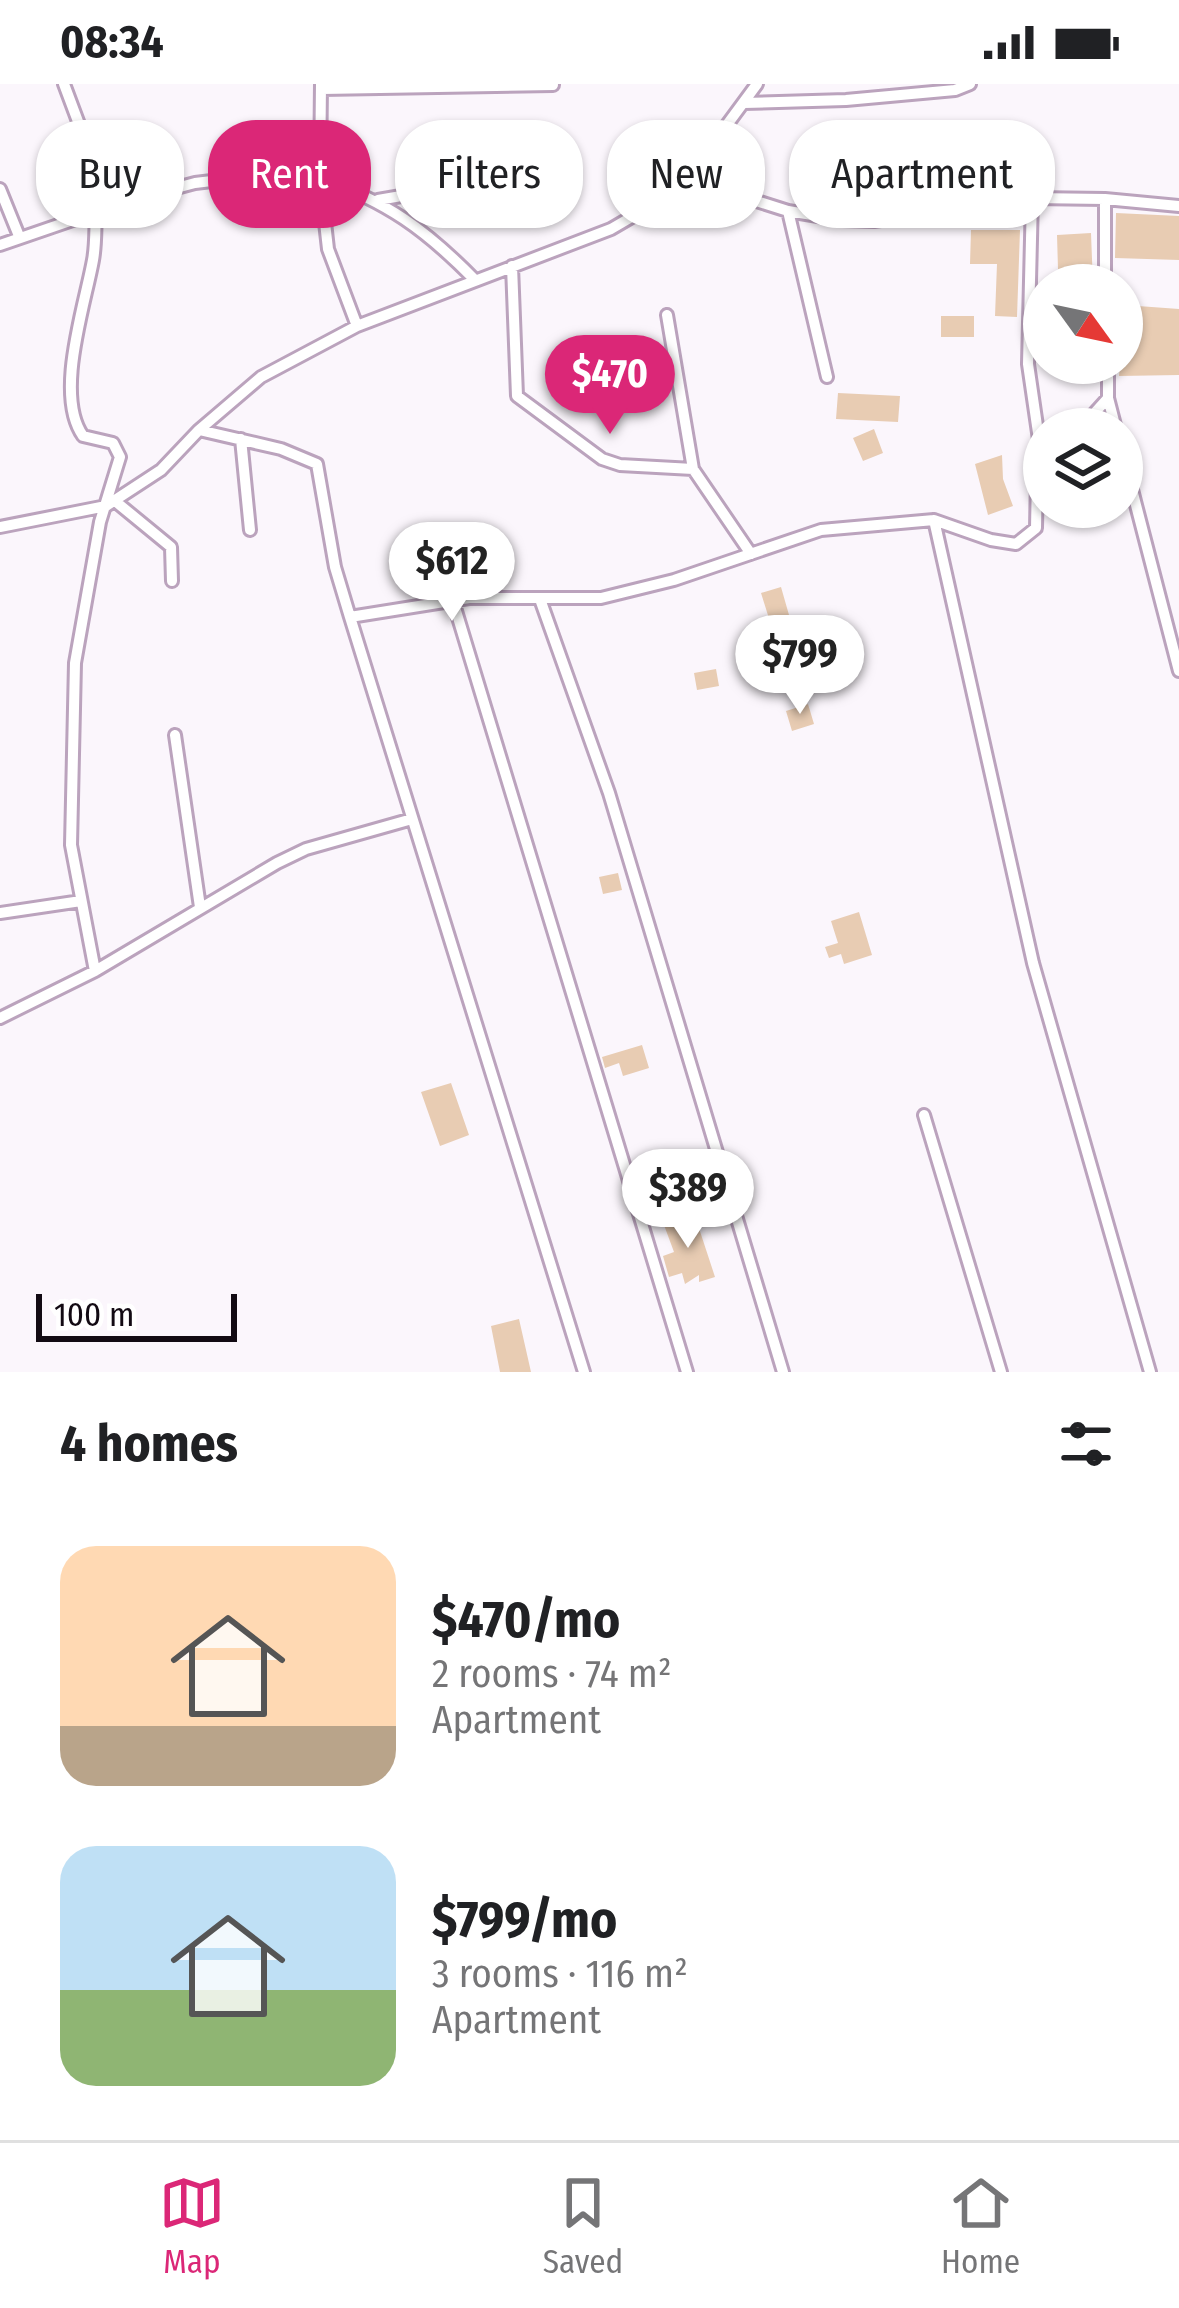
<!DOCTYPE html>
<html lang="en">
<head>
<meta charset="utf-8">
<style>
  :root { --surface:#fff; --page:#f6f6f6; --text:#202124; --muted:#757577; --line:#e0e0e0; --accent:#db2777 }
  body { margin:0; font-family:"Fira Sans Condensed",sans-serif; background:var(--page); color:var(--text); height:100vh; display:flex; flex-direction:column; font-size:45px; white-space:nowrap }
  * { box-sizing:border-box; margin:0 }
  p { font-size:39px; color:var(--muted) }
  .icon { flex:none; width:66px; height:66px; fill:none; stroke:currentColor; stroke-width:2; stroke-linecap:round; stroke-linejoin:round }
  .map { position:relative; height:1288px; overflow:hidden }
  .sheet { display:flex; flex-direction:column; background:var(--surface); flex:1 }
  .sheet>* { flex:none }
  .hud { position:absolute; left:36px; top:36px; width:1107px; height:108px; display:flex; gap:24px }
  .needle { width:78px; rotate:123deg }
  .buttons { position:absolute; left:1023px; top:180px; display:grid; gap:24px }
  .buttons a { display:grid; place-items:center; width:120px; height:120px; border-radius:50%; background:var(--surface); box-shadow:0 3px 9px #0004; font-size:60px }
  .scale { position:absolute; left:36px; bottom:30px; width:201px; box-sizing:border-box; padding-left:12px; border:6px solid #120a13; border-top:0; font-size:33px; line-height:42px; white-space:nowrap; color:#120a13; -webkit-text-stroke:9px #fff; paint-order:stroke }
  .price { position:absolute; translate:-50% -102px; padding:0 27px; border-radius:42px; background:#fff; color:#222; font-size:39px; line-height:78px; filter:drop-shadow(0 3px 6px #0008) }
  .price::after { content:''; position:absolute; left:50%; top:72px; width:36px; height:27px; margin-left:-18px; background:inherit; clip-path:polygon(0 0,100% 0,50% 100%) }
  .price.selected { background:var(--accent); color:#fff }
  ul { padding:0; list-style:none }
  li { display:flex; align-items:center; gap:36px; height:300px; padding:0 60px }
  li span { display:grid; place-items:center; flex:none; width:336px; height:240px; border-radius:36px; color:#555 }
  li>.icon { margin-inline-start:auto }
  span .icon { width:144px; height:144px; fill:#fffc; stroke-width:1 }
  li b { font-size:51px }
  h2 { display:flex; justify-content:space-between; align-items:center; height:144px; padding:0 60px; font-size:51px }
  .chip { padding:0 42px; border-radius:48px; background:var(--surface); box-shadow:0 3px 9px #0004; font-size:42px; line-height:108px }
  .chip.selected { background:var(--accent); color:#fff }
  .status { display:flex; justify-content:space-between; align-items:center; height:84px; padding:0 60px; background:var(--surface); direction:ltr }
  .status svg { height:33px; fill:currentColor }
  .menu { display:flex; justify-content:space-around; align-items:center; height:168px; border-top:3px solid var(--line); background:var(--surface); font-size:33px; color:var(--muted) }
  .menu a { display:grid; justify-items:center; gap:6px }
  .menu .selected { color:var(--accent) }
  .map>svg:first-child { display:block }
  .building { fill:#e8ccb3 }
  .lines { fill:none; stroke-linecap:round; stroke-linejoin:round }
  .street-casing { stroke:#bba3bd; stroke-width:16 }
  .street { stroke:#fff; stroke-width:10 }
</style>
</head>
<body>
<div class="status"><b>08:34</b><svg viewBox="0 0 49 12"><path d="M0 12V9h3v3zM5 12V6h3v6zM10 12V3h3v9zM15 12V0h3v12zM26 1h20v11H26zM47 4h2v5h-2z"/></svg></div>
<div class="map">
<svg width="1179" height="1288" viewBox="0 0 1179 1288">
  <rect width="100%" height="100%" fill="#fbf6fc"/>
  <path class="building" d="M 1116,129 L 1179,132 L 1179,176 L 1115,174 Z
    M 971,146 L 1020,146 L 1017,233 L 995,232 L 997,180 L 970,180 Z
    M 1091,149 L 1093,201 L 1070,201 L 1071,185 L 1058,185 L 1057,151 Z
    M 1138,222 L 1179,225 L 1179,291 L 1119,292 L 1122,256 L 1136,255 Z
    M 941,232 L 974,232 L 974,253 L 941,253 Z
    M 838,309 L 900,312 L 898,338 L 836,335 Z
    M 874,345 L 883,369 L 863,377 L 853,354 Z
    M 1002,371 L 1003,395 L 1013,422 L 988,431 L 975,380 Z
    M 781,503 L 791,538 L 772,544 L 761,509 Z
    M 833,566 L 838,584 L 805,594 L 800,576 Z
    M 716,585 L 719,602 L 697,606 L 694,589 Z
    M 808,620 L 814,640 L 792,647 L 786,627 Z
    M 618,789 L 622,806 L 603,810 L 599,793 Z
    M 859,828 L 872,871 L 844,880 L 841,870 L 829,874 L 825,863 L 838,859 L 831,837 Z
    M 642,961 L 649,984 L 623,992 L 619,979 L 605,984 L 602,973 Z
    M 451,999 L 469,1051 L 440,1062 L 421,1008 Z
    M 648,1077 L 655,1098 L 641,1103 L 635,1082 Z
    M 694,1129 L 715,1193 L 699,1198 L 699,1191 L 685,1200 L 682,1189 L 669,1193 L 663,1172 L 674,1168 L 664,1141 Z
    M 519,1235 L 531,1288 L 500,1288 L 491,1242 Z"/>
  <g class="lines">
    <defs>
      <path id="street" d="M 64,0 L 110,123
        M 321,0 L 320,94 C 387,118 425,145 475,196
        M 322,5 L 553,1
        M 744,19 L 846,16 L 955,6 L 970,0
        M 687,95 L 788,127 L 842,136 L 874,137 L 1032,114 L 1105,115 L 1179,122
        M 0,105 L 19,152
        M 1032,114 L 1028,280 L 1043,383
        M 1105,115 L 1105,201
        M 378,116 L 482,98 L 548,64
        M 788,127 L 827,293
        M 0,161 L 131,116 L 195,99 L 237,94 L 320,94 L 328,165 L 357,242
        M 512,182 L 517,312 L 602,375 L 620,381 L 693,385 L 751,470
        M 667,231 L 693,385
        M 1108,314 L 1116,345
        M 1080,345 L 1108,314 L 1108,279
        M 199,346 L 281,365 L 317,380 L 335,483 L 350,533 L 469,514 L 601,514 L 674,496 L 821,446 L 934,436 L 991,456 L 1016,460 L 1036,444 L 1037,393 L 1044,381
        M 241,355 L 250,446
        M 1122,367 L 1179,587
        M 115,417 L 171,463 L 172,497
        M 934,436 L 1033,879 L 1150,1288
        M 0,443 L 106,422 L 161,386 L 199,346 L 261,293 L 357,242 L 611,145 L 659,117 L 687,95 L 757,0
        M 540,515 L 609,709 L 783,1288
        M 453,517 L 687,1288
        M 350,533 L 584,1288
        M 175,651 L 200,823
        M 0,829 L 81,817
        M 95,887 L 71,761 L 75,579 L 100,438 L 120,373 L 113,359 L 83,352 C 54,311 85,221 93,176 C 96,160 95,144 96,128
        M 0,934 L 95,887 L 277,779 L 306,765 L 412,735
        M 924,1031 L 1001,1288"/>
    </defs>
    <use href="#street" class="street-casing"/>
    <use href="#street" class="street"/>
  </g>
</svg>
<div class="buttons">
<a><svg class="needle" viewBox="-14 -14 28 28"><path d="M0-13l5 13h-10z" fill="#e53935"/><path d="M0 13l5-13h-10z" fill="#757577"/></svg></a>
<a><svg class="icon" aria-label="layers" viewBox="0 0 24 24"><path d="M12 4l9 5-9 5-9-5zM3 14l9 5 9-5"/></svg></a>
</div>
<div class="scale">100 m</div>
<b class="price selected" style="left:610px;top:353px">$470</b>
<b class="price" style="left:452px;top:540px">$612</b>
<b class="price" style="left:800px;top:633px">$799</b>
<b class="price" style="left:688px;top:1167px">$389</b>
<div class="hud">
<a class="chip">Buy</a>
<a class="chip selected">Rent</a>
<a class="chip">Filters</a>
<a class="chip">New</a>
<a class="chip">Apartment</a>
</div>
</div>
<section class="sheet">
<h2>4 homes<svg class="icon" aria-label="filters" viewBox="0 0 24 24"><path d="M4 7h16M4 17h16"/><circle cx="9" cy="7" r="2"/><circle cx="15" cy="17" r="2"/></svg></h2>
<ul>
<li><span style="background:linear-gradient(#ffd9b3 75%,#b9a48a 0)"><svg class="icon" aria-label="home" viewBox="0 0 24 24"><path d="M3 11l9-7 9 7M6 9v11h12V9"/></svg></span><div><b>$470/mo</b><p>2 rooms · 74 m²</p><p>Apartment</p></div></li>
<li><span style="background:linear-gradient(#bfe0f5 60%,#8fb573 0)"><svg class="icon" aria-label="home" viewBox="0 0 24 24"><path d="M3 11l9-7 9 7M6 9v11h12V9"/></svg></span><div><b>$799/mo</b><p>3 rooms · 116 m²</p><p>Apartment</p></div></li>
</ul>
</section>
<nav class="menu">
<a class="selected"><svg class="icon" aria-label="map" viewBox="0 0 24 24"><path d="M3 6l6-2 6 2 6-2v14l-6 2-6-2-6 2zM9 4v14M15 6v14"/></svg>Map</a>
<a><svg class="icon" aria-label="saved" viewBox="0 0 24 24"><path d="M7 4h10v16l-5-4-5 4z"/></svg>Saved</a>
<a><svg class="icon" aria-label="home" viewBox="0 0 24 24"><path d="M3 11l9-7 9 7M6 9v11h12V9"/></svg>Home</a>
</nav>
</body>
</html>
